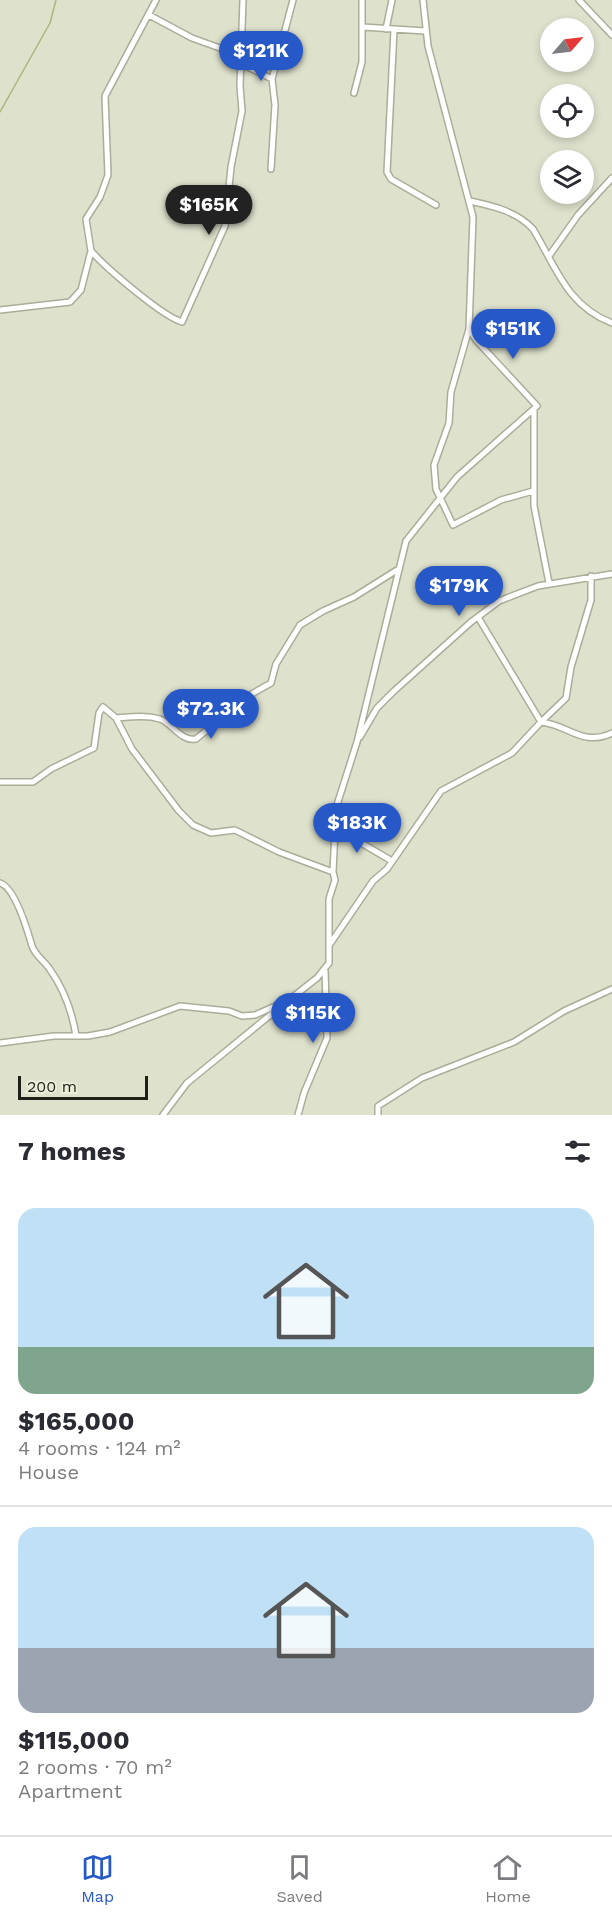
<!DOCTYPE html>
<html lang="en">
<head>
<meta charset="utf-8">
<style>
  :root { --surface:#fff; --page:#f2f2f3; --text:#2b2b33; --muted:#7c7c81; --line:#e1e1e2; --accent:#2659c7 }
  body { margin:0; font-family:"Work Sans",sans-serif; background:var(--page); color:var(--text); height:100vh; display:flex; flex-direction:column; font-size:22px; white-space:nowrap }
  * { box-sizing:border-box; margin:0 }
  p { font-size:20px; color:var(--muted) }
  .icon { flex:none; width:33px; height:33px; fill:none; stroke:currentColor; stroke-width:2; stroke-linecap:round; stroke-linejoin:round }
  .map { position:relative; height:1115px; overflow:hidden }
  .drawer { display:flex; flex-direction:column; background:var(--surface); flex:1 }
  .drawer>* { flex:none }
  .needle { width:39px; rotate:62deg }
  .fabs { position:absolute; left:540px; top:18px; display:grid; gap:12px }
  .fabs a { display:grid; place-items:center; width:54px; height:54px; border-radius:50%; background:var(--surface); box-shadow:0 3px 9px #0003; font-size:30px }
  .scale { position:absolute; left:18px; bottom:15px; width:130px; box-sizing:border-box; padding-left:6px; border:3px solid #1f2018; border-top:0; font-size:16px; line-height:21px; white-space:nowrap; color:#1f2018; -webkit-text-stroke:4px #ebeed9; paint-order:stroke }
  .price { position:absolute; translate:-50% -51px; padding:0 14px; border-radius:21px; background:var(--accent); color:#fff; font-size:20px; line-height:39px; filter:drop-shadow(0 2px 3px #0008) }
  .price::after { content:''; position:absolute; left:50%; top:36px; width:18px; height:14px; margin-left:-9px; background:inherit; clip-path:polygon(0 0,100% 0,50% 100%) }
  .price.selected { background:#222; color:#fff }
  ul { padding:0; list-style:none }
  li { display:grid; align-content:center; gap:12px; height:318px; padding:0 18px }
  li+li { border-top:2px solid var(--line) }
  li span { display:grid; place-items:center; height:186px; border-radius:18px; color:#555 }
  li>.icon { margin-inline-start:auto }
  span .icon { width:108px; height:108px; fill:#fffc; stroke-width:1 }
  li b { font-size:26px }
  h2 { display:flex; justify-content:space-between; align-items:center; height:72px; padding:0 18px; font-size:26px }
  .tab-bar { display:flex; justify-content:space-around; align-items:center; height:84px; border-top:2px solid var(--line); background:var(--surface); font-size:16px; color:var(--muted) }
  .tab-bar a { display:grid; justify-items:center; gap:3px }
  .tab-bar .selected { color:var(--accent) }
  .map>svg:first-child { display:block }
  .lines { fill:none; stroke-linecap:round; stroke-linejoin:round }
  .stream { stroke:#afb47c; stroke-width:1.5 }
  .minor-casing { stroke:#abad99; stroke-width:8 }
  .minor { stroke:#fff; stroke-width:5 }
</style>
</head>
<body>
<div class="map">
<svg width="612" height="1115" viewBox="0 0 612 1115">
  <rect width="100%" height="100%" fill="#dee1cc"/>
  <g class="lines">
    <path class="stream" d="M 0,112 L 50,23 L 56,0"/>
    <defs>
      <path id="minor" d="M 423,0 L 428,46 L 473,217 L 469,329 L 451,392 L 449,423 L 434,465 L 436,489 L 453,525 L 501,500 L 533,491
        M 579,0 L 612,35
        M 149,15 L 192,38 L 231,52 L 244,65 L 272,79
        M 363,27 L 425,31
        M 386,29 L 392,0
        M 394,30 L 387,172 L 391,179 L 436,205
        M 354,93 L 362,62 L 362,0
        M 271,169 L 275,105 L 272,79 L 293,0
        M 470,201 C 493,206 516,211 533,229 C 556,267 567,306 612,323
        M 91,251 C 106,268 162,316 182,322 L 225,226 L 231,167 L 242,111 L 240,86 L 243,0
        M 549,256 L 578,215 L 612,178
        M 0,310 L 70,302 L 81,290 L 91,251 L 86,219 L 100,197 L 108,175 L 105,96 L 156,0
        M 534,409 L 534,506 L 549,583
        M 478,617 L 541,722 L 566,698 L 571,667 L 591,600 L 591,576
        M 116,718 L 132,749 L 179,811 L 193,825 L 211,833 L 235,830 L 279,852 L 333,872
        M 360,737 L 377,708 L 394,691 L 471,622 L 499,601 L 538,586 L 612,574
        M 0,782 L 33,782 L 51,769 L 94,748 L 99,713 L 103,707 L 116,718 C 131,717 146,715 160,719 C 172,723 181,742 196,739 L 250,695 L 271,683 L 276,664 L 300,625 L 323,611 L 354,597 L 397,570
        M 334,827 L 392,861
        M 0,883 C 15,887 28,932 32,946 C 35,955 43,960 49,968 C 64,989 72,1010 76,1036
        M 330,944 L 373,881 L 387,869 L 441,791 L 512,753 L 541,722 C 569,725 582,747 612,733
        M 0,1043 L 54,1036 L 88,1036 L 110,1032 L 180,1006 L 229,1011 L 242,1016 L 255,1015 L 289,1000 L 317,978 L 329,963 L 329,899 L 335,880 L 333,872 L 336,808 L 357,742 L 406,541 L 457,477 L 537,406 L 476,340 L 469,329
        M 163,1115 L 187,1083 L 285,1003
        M 298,1115 L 304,1093 L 327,1038 L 325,970
        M 378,1115 L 378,1106 L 422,1078 L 514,1042 L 564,1011 L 612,989"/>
    </defs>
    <use href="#minor" class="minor-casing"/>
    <use href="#minor" class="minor"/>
  </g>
</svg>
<div class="fabs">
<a><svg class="needle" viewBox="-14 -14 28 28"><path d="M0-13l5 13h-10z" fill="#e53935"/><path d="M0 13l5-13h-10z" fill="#7c7c81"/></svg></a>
<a><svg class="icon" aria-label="locate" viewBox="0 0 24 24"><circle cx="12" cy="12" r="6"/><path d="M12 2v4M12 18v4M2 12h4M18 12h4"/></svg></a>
<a><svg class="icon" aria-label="layers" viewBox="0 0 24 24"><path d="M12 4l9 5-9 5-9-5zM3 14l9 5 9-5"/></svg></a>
</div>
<div class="scale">200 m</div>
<b class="price" style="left:261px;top:82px">$121K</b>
<b class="price selected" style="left:209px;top:236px">$165K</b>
<b class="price" style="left:513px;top:360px">$151K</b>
<b class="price" style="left:459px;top:617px">$179K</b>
<b class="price" style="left:211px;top:740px">$72.3K</b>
<b class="price" style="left:357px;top:854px">$183K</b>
<b class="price" style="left:313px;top:1044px">$115K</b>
</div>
<section class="drawer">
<h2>7 homes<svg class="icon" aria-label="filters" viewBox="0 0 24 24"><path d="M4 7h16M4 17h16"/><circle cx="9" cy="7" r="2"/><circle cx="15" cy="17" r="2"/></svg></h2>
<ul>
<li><span style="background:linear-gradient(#bfe0f5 75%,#7fa58c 0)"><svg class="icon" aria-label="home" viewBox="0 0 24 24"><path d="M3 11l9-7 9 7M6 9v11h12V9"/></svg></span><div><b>$165,000</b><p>4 rooms · 124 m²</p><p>House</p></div></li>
<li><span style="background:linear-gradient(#bfe0f5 65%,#9aa5b1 0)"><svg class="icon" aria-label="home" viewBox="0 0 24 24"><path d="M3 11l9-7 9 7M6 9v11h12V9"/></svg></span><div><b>$115,000</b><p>2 rooms · 70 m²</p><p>Apartment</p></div></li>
</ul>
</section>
<nav class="tab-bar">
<a class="selected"><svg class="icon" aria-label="map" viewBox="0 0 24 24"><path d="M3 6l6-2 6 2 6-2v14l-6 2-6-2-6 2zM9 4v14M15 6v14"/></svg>Map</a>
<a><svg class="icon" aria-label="saved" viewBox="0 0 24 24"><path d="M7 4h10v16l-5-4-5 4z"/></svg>Saved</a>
<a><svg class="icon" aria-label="home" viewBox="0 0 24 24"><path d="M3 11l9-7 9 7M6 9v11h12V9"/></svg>Home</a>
</nav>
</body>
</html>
